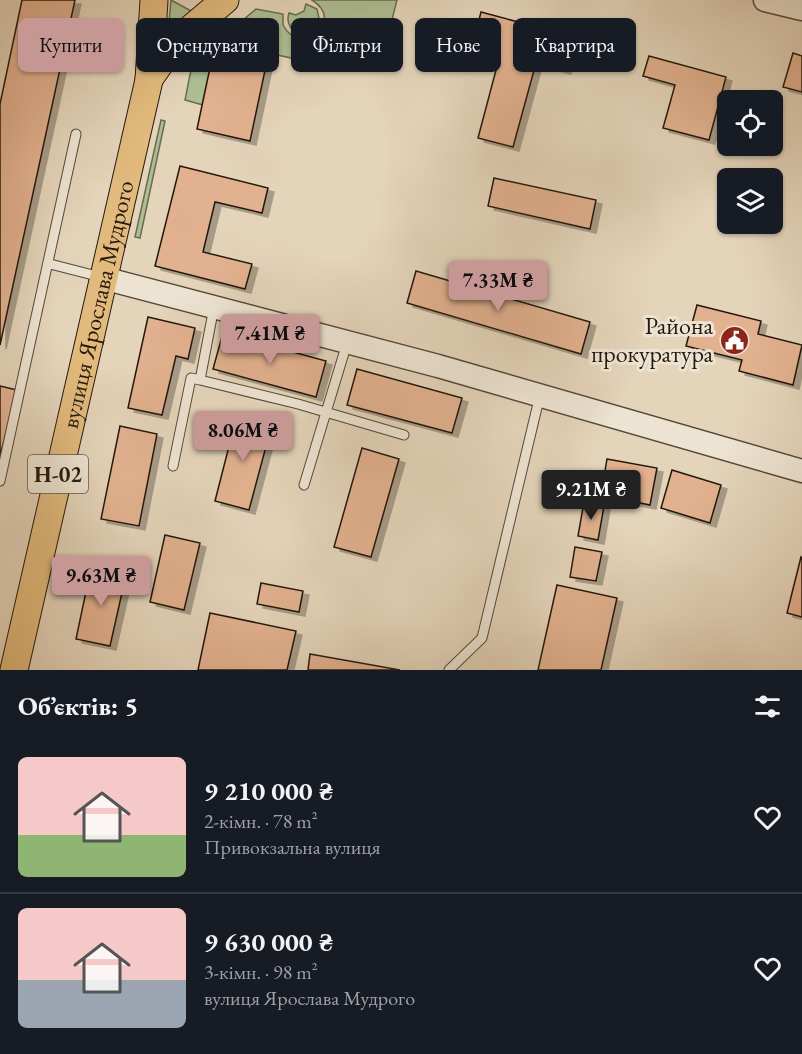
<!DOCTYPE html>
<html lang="uk">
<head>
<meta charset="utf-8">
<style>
  :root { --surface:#171b24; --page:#242831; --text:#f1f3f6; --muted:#9ea1a6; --line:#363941; --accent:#c59692 }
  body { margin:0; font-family:"EB Garamond",serif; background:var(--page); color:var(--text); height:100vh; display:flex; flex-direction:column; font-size:22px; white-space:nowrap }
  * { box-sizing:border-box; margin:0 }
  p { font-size:20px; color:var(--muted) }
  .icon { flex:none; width:33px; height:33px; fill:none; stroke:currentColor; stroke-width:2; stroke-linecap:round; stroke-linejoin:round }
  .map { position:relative; height:670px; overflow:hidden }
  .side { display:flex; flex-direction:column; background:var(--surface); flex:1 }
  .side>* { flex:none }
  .hud { position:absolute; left:18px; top:18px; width:766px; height:54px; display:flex; gap:12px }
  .buttons { position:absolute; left:717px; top:90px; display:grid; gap:12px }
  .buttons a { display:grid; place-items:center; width:66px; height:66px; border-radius:9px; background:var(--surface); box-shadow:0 2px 4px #0004; font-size:30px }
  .price { position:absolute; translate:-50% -51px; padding:0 14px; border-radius:6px; background:var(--accent); color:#111; font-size:20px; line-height:39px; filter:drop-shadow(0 2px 3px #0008) }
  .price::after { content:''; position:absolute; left:50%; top:36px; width:18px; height:14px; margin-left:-9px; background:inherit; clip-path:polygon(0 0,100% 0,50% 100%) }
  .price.on { background:#222; color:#fff }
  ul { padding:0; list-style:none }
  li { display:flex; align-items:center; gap:18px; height:150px; padding:0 18px }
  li+li { border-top:2px solid var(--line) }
  li span { display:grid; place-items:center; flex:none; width:168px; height:120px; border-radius:9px; color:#555 }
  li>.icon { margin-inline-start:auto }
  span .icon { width:72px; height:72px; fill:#fffc; stroke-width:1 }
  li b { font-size:26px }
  h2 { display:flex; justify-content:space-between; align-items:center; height:72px; padding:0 18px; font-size:26px }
  .pill { padding:0 21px; border-radius:9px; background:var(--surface); box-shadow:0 2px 4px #0004; font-size:21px; line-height:54px }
  .pill.on { background:var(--accent); color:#111 }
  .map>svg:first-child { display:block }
  .green { fill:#aebe94; stroke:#686c50; stroke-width:1.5 }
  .building { fill:#e2b18f; stroke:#23190d; stroke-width:1.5; filter:url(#shadow) }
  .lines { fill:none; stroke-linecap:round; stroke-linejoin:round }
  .service-casing { stroke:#534838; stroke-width:11 }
  .tertiary-casing { stroke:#534838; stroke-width:25 }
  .primary-casing { stroke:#23190d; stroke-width:29 }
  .service { stroke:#ede3d2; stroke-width:9 }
  .tertiary { stroke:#ede3d2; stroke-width:22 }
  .primary { stroke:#e2ba7d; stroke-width:27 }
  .labels { text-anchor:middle; stroke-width:6; stroke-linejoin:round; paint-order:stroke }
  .shield { fill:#ede3d2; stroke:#605648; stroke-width:1.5 }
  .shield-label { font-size:22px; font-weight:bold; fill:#23190d }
  .street-label { font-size:24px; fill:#23190d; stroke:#ede3d2 }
  .poi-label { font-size:24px; fill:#23190d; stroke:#ede3d2; text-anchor:end }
</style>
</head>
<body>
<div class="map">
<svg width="802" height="670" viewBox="0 0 802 670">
  <defs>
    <filter id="shadow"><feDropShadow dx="6" dy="4" stdDeviation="0" flood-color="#0004"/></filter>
  </defs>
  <rect width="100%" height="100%" fill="#e4d4ba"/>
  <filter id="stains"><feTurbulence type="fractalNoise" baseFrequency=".00333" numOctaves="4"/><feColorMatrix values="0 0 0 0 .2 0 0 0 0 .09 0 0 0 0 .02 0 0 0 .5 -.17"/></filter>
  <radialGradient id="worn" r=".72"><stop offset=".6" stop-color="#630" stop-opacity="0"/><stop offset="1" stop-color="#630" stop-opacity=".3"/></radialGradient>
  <path class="green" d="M 171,0 L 193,12 L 168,33 Z
    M 312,0 L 397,0 L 386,43 L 322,36 L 315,63 L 225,44 L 230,31 L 256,9 L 283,14 L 283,25 C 302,60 346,21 312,0 Z
    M 306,4 L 317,9 L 320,23 L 313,32 L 298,34 C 290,29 286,22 289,13 L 296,15 L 304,11 Z
    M 207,48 L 214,49 L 203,105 L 185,100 C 189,84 190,54 207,48 Z
    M 161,120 L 165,121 L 140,238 L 135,237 Z"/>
  <path class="building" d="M 22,0 L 75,0 L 0,345 L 0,104 Z
    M 481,12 L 574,37 L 565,70 L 536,63 L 513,147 L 478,138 L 500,55 L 472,47 Z
    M 214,49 L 267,61 L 250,141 L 197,129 Z
    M 793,53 L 802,56 L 802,92 L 783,87 Z
    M 649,56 L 726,77 L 709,140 L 663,128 L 675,85 L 643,76 Z
    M 180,166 L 268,188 L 262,213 L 215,202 L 203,252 L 252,264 L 245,289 L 155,266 Z
    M 494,178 L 596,200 L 590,229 L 488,206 Z
    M 416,271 L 590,322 L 581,354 L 407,303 Z
    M 697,305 L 761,321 L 758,334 L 802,345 L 793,385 L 739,371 L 742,360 L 686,346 Z
    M 148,317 L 195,328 L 188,359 L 176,356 L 162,415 L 128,408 Z
    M 223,333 L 326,361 L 316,397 L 213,369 Z
    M 357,369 L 462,398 L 452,433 L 347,405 Z
    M 0,386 L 17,390 L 0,456 Z
    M 237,415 L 272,424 L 249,510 L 215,501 Z
    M 120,426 L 157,434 L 139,526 L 101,519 Z
    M 362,448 L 399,459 L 371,557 L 334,547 Z
    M 607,459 L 657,468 L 650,505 L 601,495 Z
    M 672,470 L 721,485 L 710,523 L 661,508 Z
    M 584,502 L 604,506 L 598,540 L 578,536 Z
    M 165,535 L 200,543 L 184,610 L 150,602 Z
    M 575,547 L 602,552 L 596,581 L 570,577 Z
    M 801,557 L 802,558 L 802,617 L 787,613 Z
    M 91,568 L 126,575 L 110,646 L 76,639 Z
    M 261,583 L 303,591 L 299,612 L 257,604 Z
    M 557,585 L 617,598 L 601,670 L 538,670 Z
    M 210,613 L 296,631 L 287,670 L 198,670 Z
    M 310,654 L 400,670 L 308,670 Z"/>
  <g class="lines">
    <defs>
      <path id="service" d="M 50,264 L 101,277
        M 200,380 L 298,404 L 404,435
        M 173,466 L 191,378 L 200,380 L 214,307
        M 0,481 L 76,134
        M 304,485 L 347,343
        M 449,670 L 482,638 L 540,395"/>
      <path id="tertiary" d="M 765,0 L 802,9
        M 103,278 L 438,366 L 802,471"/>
      <g id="primary">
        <path d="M 149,79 L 175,42 L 225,0"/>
        <path id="s1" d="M 14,670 L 149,80 L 154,0"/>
      </g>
    </defs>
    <use href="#service" class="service-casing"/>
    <use href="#tertiary" class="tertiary-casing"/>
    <use href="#primary" class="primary-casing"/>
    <use href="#service" class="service"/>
    <use href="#tertiary" class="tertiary"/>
    <use href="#primary" class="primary"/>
  </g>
  <defs>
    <symbol id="civic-disc" viewBox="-11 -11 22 22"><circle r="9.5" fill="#8f2418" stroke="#ede3d2"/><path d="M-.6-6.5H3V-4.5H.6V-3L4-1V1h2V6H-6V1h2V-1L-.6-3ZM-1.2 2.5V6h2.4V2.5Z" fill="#fff"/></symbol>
  </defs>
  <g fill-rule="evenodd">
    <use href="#civic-disc" x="718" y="324" width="33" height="33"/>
  </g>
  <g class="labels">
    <rect class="shield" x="28" y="455" width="60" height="38" rx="4.5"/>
    <g class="shield-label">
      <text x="58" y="482">Н-02</text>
    </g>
    <g class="street-label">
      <text dy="8" stroke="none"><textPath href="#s1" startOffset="375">вулиця Ярослава Мудрого</textPath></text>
    </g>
    <g class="poi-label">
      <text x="713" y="334">Района<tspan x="713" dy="28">прокуратура</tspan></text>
    </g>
  </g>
  <rect width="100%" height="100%" filter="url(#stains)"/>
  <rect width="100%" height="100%" fill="url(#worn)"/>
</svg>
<div class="buttons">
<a><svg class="icon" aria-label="locate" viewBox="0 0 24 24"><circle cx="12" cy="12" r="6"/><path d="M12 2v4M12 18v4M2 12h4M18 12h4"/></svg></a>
<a><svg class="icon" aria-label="layers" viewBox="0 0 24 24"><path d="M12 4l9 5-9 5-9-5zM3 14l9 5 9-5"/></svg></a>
</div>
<b class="price" style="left:498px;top:312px">7.33M ₴</b>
<b class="price" style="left:270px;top:365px">7.41M ₴</b>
<b class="price" style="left:243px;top:462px">8.06M ₴</b>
<b class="price on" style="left:591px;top:521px">9.21M ₴</b>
<b class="price" style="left:101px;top:607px">9.63M ₴</b>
<div class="hud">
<a class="pill on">Купити</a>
<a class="pill">Орендувати</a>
<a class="pill">Фільтри</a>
<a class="pill">Нове</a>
<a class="pill">Квартира</a>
</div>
</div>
<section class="side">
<h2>Об’єктів: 5<svg class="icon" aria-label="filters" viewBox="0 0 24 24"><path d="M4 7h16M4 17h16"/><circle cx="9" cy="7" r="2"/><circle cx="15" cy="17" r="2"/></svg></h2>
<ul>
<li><span style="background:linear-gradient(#f6c9c9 65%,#8fb573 0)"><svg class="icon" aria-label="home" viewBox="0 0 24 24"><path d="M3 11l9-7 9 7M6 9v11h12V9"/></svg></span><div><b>9 210 000 ₴</b><p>2-кімн. · 78 m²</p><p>Привокзальна вулиця</p></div><svg class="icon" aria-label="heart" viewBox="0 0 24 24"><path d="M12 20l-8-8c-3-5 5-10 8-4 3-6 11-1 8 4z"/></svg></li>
<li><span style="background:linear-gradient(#f6c9c9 60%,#9aa5b1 0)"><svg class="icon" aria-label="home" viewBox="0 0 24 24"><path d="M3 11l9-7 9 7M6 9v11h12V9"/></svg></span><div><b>9 630 000 ₴</b><p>3-кімн. · 98 m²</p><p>вулиця Ярослава Мудрого</p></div><svg class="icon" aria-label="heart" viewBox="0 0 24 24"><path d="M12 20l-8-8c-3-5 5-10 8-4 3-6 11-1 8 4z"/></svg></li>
</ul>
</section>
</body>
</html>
